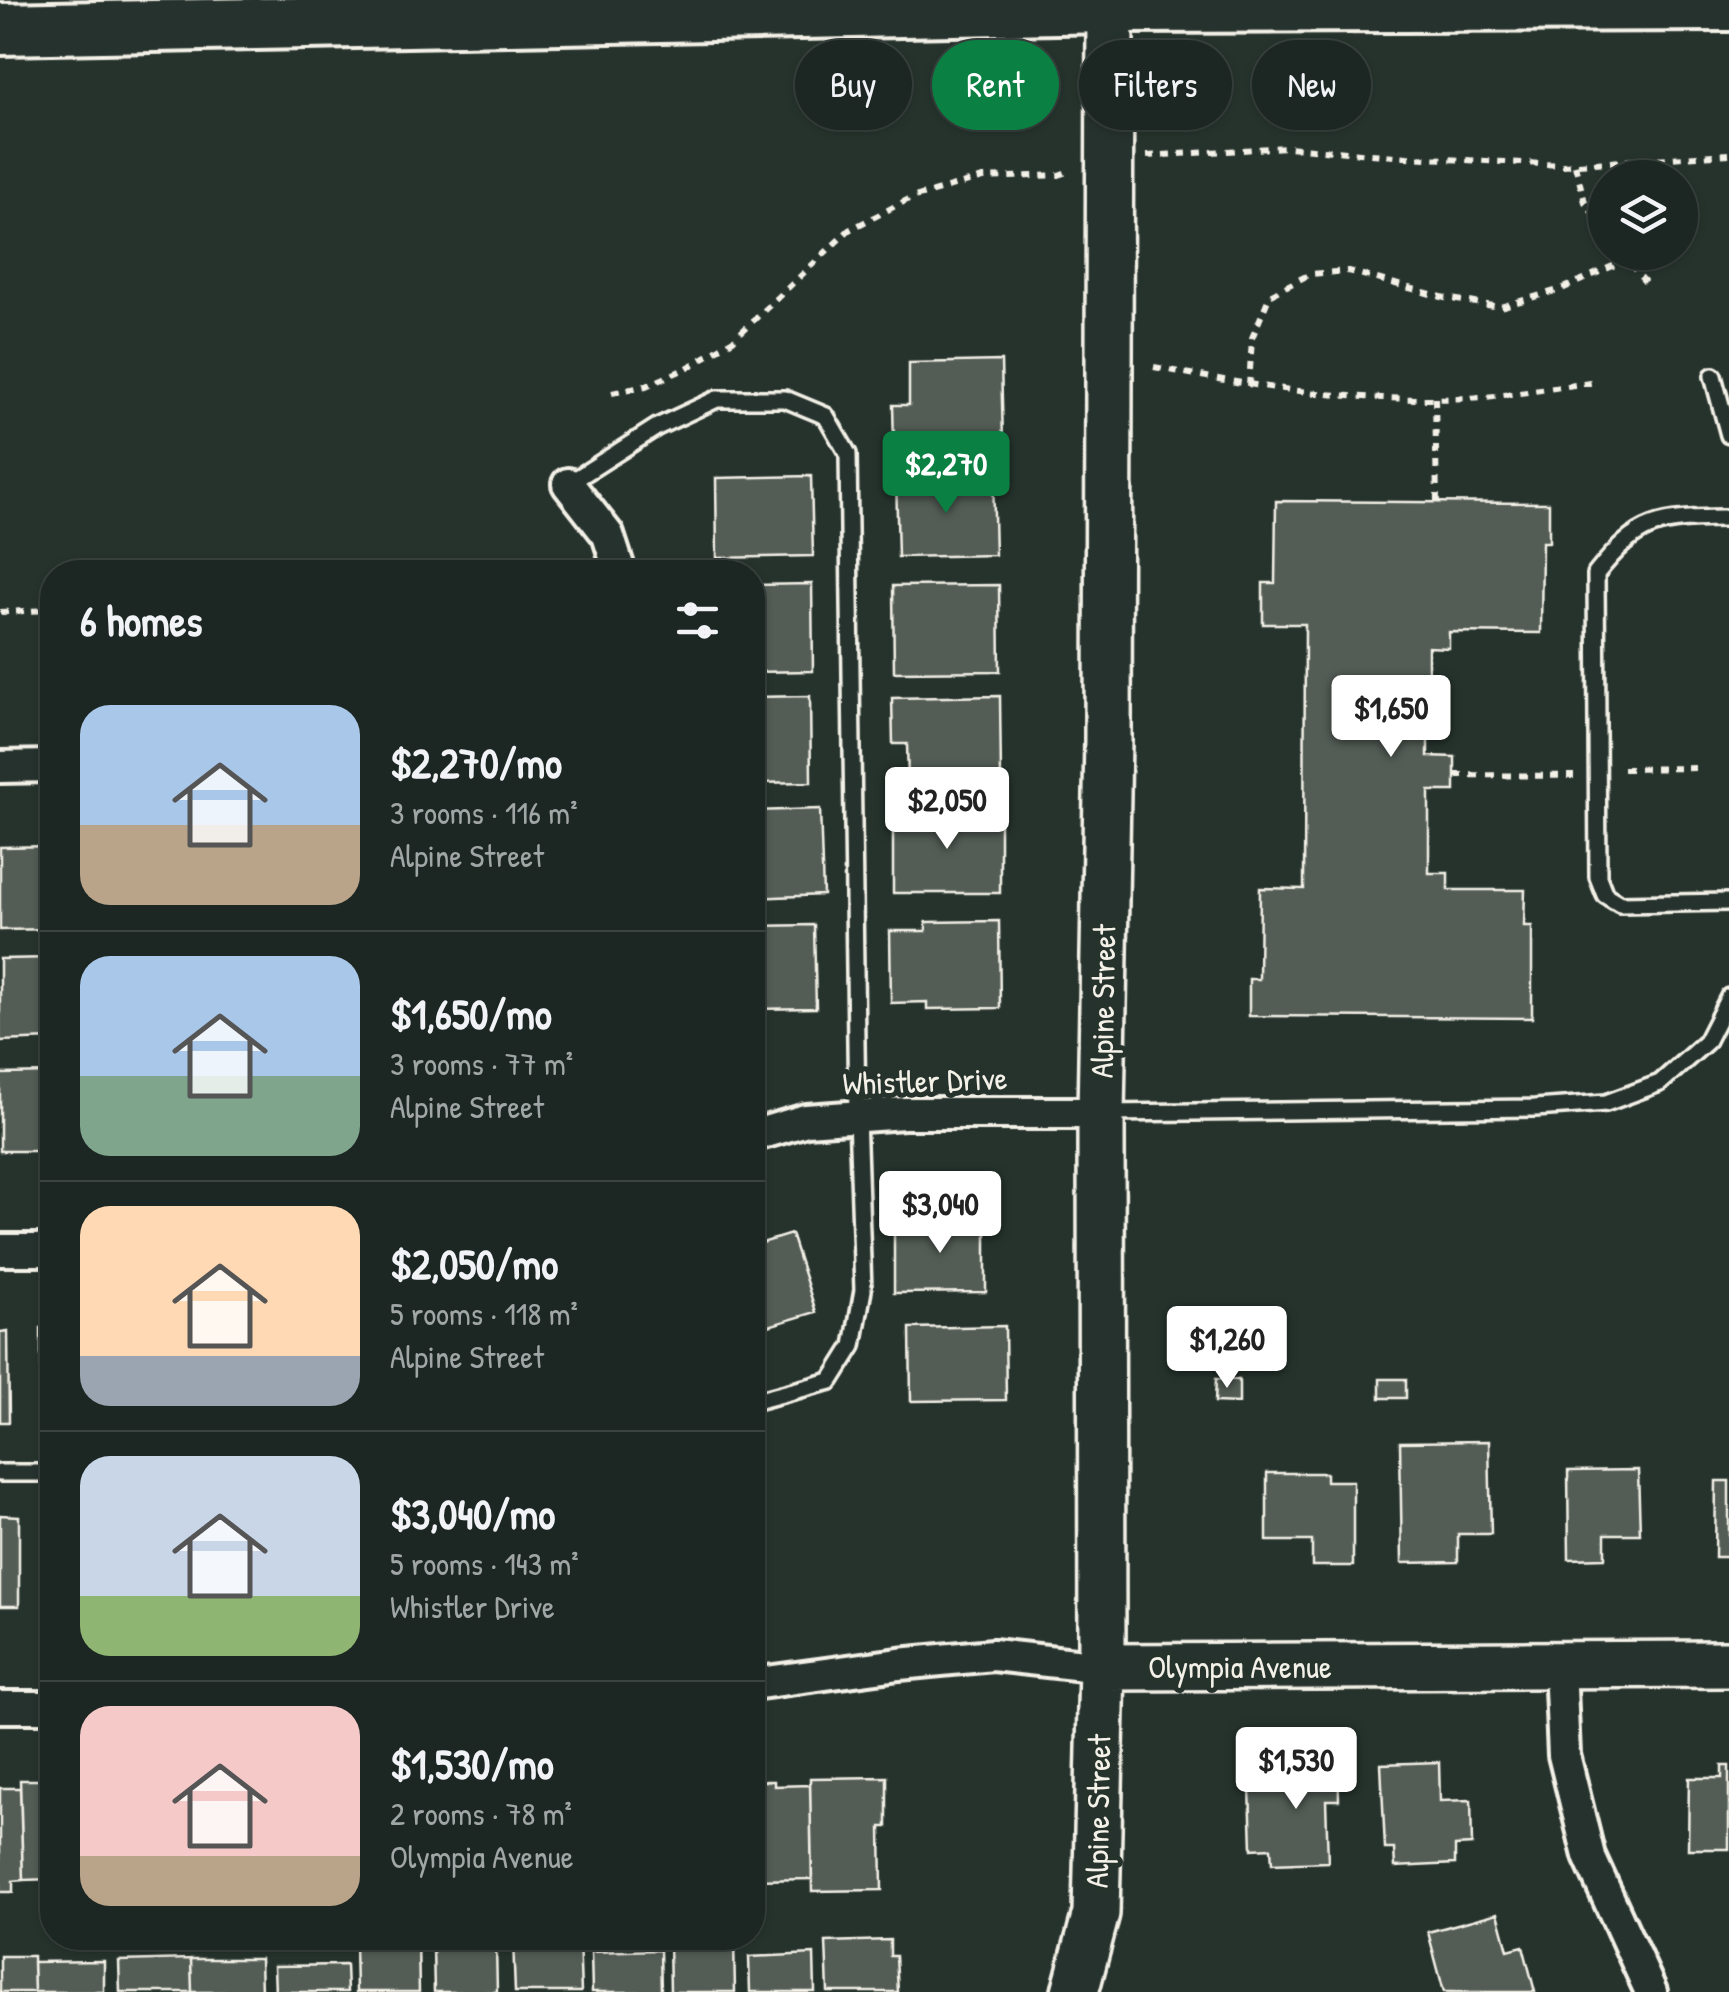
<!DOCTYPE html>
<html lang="en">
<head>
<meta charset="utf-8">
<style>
  :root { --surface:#1c2622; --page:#252e2a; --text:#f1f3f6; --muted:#a0a5a5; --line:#3a4340; --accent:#0b8043 }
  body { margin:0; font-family:"Patrick Hand",sans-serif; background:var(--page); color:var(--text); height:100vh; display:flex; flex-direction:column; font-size:38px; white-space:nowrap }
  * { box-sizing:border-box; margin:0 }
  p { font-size:32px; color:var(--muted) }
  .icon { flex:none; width:55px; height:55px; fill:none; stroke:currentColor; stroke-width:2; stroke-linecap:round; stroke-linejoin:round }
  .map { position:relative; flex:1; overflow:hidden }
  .sheet { position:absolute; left:40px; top:560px; width:725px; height:1390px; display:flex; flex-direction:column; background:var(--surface); border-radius:40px; box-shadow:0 2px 8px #0004,0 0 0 2px var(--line) }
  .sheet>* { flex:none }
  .guide { position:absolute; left:795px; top:40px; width:782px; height:90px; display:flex; gap:20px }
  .fabs { position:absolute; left:1588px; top:160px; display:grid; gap:20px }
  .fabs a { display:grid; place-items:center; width:110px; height:110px; border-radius:50%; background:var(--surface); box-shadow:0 2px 8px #0004,0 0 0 2px var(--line); font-size:50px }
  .price { position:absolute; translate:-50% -85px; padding:0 22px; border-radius:10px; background:#fff; color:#222; font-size:32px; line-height:65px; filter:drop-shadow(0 2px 5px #0008) }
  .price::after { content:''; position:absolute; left:50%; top:60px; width:30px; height:22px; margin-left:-15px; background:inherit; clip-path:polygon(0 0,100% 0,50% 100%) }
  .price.selected { background:var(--accent); color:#fff }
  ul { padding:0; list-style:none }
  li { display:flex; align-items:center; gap:30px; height:250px; padding:0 40px }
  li+li { border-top:2px solid var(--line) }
  li span { display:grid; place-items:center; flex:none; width:280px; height:200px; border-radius:30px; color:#555 }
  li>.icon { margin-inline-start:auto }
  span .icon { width:120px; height:120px; fill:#fffc; stroke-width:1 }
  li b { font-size:42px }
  h2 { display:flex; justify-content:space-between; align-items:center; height:120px; padding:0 40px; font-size:42px }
  .tag { padding:0 35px; border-radius:45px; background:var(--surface); box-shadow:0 2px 8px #0004,0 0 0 2px var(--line); font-size:35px; line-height:90px }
  .tag.selected { background:var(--accent); color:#fff }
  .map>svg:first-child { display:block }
  .building { fill:#525c55; stroke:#f4f1e8; stroke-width:2.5 }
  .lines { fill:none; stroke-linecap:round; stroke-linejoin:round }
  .lane-casing { stroke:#f4f1e8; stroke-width:22 }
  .street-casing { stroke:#f4f1e8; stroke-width:38 }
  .secondary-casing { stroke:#f4f1e8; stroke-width:52 }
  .primary-casing { stroke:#f4f1e8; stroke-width:58 }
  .path { stroke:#f4f1e8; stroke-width:6; stroke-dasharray:8 8; stroke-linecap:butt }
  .lane { stroke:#26332d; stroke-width:15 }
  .street { stroke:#26332d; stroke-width:30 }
  .secondary { stroke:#26332d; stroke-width:45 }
  .primary { stroke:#26332d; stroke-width:50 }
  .labels { text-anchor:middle; stroke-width:10; stroke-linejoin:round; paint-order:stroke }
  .street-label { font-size:32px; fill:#f4f1e8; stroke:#26332d }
</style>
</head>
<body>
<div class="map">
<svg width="1729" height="1992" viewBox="0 0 1729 1992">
  <rect width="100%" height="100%" fill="#26332d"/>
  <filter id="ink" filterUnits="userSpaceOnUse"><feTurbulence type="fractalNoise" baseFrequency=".01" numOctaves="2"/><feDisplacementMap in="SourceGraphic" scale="20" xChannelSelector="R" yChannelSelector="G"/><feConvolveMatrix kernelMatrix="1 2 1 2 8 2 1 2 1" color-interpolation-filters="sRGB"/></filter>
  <g filter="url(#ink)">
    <path class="building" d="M 1001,361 L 1003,442 L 894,444 L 893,405 L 909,405 L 909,363 Z
      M 993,475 L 995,555 L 898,557 L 896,477 Z
      M 811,476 L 813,556 L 717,558 L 716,478 Z
      M 1276,501 L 1549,503 L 1549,542 L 1542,542 L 1541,633 L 1449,632 L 1449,648 L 1428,647 L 1428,756 L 1455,757 L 1455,791 L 1429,791 L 1429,873 L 1448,873 L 1448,890 L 1525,890 L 1524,926 L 1532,926 L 1532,1018 L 1249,1016 L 1249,979 L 1259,979 L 1260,888 L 1304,889 L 1305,624 L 1263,624 L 1263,583 L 1275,583 Z
      M 812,584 L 813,671 L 752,672 L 752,585 Z
      M 999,585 L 1000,671 L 894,672 L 893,586 Z
      M 810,696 L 811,782 L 752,783 L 752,697 Z
      M 1000,696 L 1001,779 L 908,780 L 907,744 L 893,744 L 892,698 Z
      M 820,809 L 823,895 L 752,898 L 752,811 Z
      M 1000,810 L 1000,893 L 893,893 L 893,811 Z
      M 52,846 L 52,929 L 0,930 L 0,847 Z
      M 999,921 L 1000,1008 L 927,1009 L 927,1002 L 891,1003 L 890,931 L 926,931 L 926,922 Z
      M 814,925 L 816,1008 L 752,1009 L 752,926 Z
      M 52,958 L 52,1039 L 0,1041 L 0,959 Z
      M 52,1073 L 52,1151 L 0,1151 L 0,1074 Z
      M 986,1219 L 986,1292 L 894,1293 L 894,1220 Z
      M 791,1234 L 816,1312 L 752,1331 L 752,1246 Z
      M 1005,1326 L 1006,1400 L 911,1401 L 910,1328 Z
      M 41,1328 L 52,1328 L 52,1428 L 41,1428 Z
      M 8,1331 L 9,1422 L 0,1422 L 0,1332 Z
      M 1216,1379 L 1239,1380 L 1239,1403 L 1215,1402 Z
      M 1380,1379 L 1406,1379 L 1406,1398 L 1380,1398 Z
      M 1489,1441 L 1491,1534 L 1458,1534 L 1458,1562 L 1402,1563 L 1400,1442 Z
      M 1638,1470 L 1640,1534 L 1605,1534 L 1605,1558 L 1569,1559 L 1568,1471 Z
      M 1267,1473 L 1326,1473 L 1326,1481 L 1353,1481 L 1353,1566 L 1312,1566 L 1312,1541 L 1267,1541 Z
      M 1716,1481 L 1729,1481 L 1729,1557 L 1715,1557 Z
      M 48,1513 L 52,1513 L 52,1605 L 48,1605 Z
      M 0,1515 L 19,1516 L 19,1606 L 0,1606 Z
      M 1338,1759 L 1339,1800 L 1326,1800 L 1328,1862 L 1272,1864 L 1271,1848 L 1252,1849 L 1250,1787 L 1285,1786 L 1284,1761 Z
      M 1439,1762 L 1440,1801 L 1471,1800 L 1472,1845 L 1455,1846 L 1455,1864 L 1395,1867 L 1394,1849 L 1385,1849 L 1381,1764 Z
      M 1722,1766 L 1729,1766 L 1729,1849 L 1688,1849 L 1689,1778 L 1722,1778 Z
      M 887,1777 L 887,1827 L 881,1827 L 882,1890 L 812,1891 L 810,1778 Z
      M 20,1780 L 52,1780 L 52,1879 L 23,1880 Z
      M 752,1781 L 774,1781 L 774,1786 L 810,1785 L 812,1879 L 752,1880 Z
      M 0,1788 L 20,1788 L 23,1880 L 13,1881 L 13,1892 L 0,1892 Z
      M 1498,1913 L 1508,1950 L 1523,1946 L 1535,1992 L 1444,1992 L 1428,1932 Z
      M 579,1938 L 581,1992 L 515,1992 L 513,1939 Z
      M 734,1938 L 735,1992 L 670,1992 L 669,1940 Z
      M 890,1940 L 890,1956 L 896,1956 L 898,1992 L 828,1992 L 826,1942 Z
      M 418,1941 L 419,1992 L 356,1992 L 355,1942 Z
      M 496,1945 L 497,1992 L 434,1992 L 433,1946 Z
      M 660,1950 L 661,1992 L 592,1992 L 591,1952 Z
      M 814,1954 L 815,1992 L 750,1992 L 749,1957 Z
      M 0,1956 L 33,1956 L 34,1992 L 0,1992 Z
      M 191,1959 L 192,1992 L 120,1992 L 119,1961 Z
      M 191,1959 L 260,1959 L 261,1992 L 192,1992 Z
      M 104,1961 L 104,1992 L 34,1992 L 33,1962 Z
      M 346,1965 L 347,1992 L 275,1992 L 274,1966 Z"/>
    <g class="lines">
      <defs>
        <path id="lane" d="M 1713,376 L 1729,435
          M 568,484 L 657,427 L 717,399 L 785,399 L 826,416 L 848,454 L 857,1116 L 863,1290 L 853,1346 L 831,1381 L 752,1402
          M 1729,518 C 1661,519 1640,518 1596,574 L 1598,877 L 1605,895 L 1620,904 L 1729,902
          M 1105,1113 L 1535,1108 L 1606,1103 L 1660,1083 L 1706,1042 L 1729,997
          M 0,1473 L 52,1473"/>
        <path id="street" d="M 568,484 L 608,535 L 620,572
          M 0,767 L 52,766
          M 752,1136 L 806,1120 L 904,1113 L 1101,1113
          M 0,1250 L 52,1250
          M 1560,1666 L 1564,1755 L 1589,1856 L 1651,1992
          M 752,1684 L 899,1664 L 993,1655 L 1102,1667
          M 0,1707 L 52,1707"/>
        <path id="secondary" d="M 1102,1667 L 1729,1664
          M 1075,1992 L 1096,1913 L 1102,1667 L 1101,1113 L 1108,740 L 1110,0"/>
        <path id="primary" d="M 0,29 L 1110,7 L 1729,5"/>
      </defs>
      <use href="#lane" class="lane-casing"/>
      <use href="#street" class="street-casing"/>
      <use href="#secondary" class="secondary-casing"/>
      <use href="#primary" class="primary-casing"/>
      <path class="path" d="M 1147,156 L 1288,147 L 1407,157 L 1563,165 L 1729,154
        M 1575,165 L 1585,202 L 1605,232
        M 1620,252 L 1645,282
        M 1154,367 C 1260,388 1359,403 1468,398 C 1511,396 1555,387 1598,382
        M 1249,386 L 1252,338 L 1270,295 L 1310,274 L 1349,271 L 1445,298 L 1500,307 L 1562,289 L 1626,260
        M 612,393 L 646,386 L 687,368 L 733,340 L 849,230 L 911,198 L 983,178 L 1059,175 L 1069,171
        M 1435,398 L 1437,502
        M 485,572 L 489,560
        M 0,612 L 52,610
        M 1623,769 L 1697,768
        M 1455,775 L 1574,776"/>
      <use href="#lane" class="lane"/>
      <use href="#street" class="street"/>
      <use href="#secondary" class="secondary"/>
      <use href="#primary" class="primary"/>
    </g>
  </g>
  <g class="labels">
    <g class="street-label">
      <text transform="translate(1103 1001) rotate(-89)" y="11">Alpine Street</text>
      <text transform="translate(925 1081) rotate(-2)" y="11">Whistler Drive</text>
      <text x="1240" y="1678">Olympia Avenue</text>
      <text transform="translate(1098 1811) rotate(-89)" y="11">Alpine Street</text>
    </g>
  </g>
</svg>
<div class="fabs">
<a><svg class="icon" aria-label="layers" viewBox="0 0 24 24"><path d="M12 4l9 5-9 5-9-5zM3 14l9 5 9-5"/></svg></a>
</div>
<b class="price selected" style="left:946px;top:516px">$2,270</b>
<b class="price" style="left:1391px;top:760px">$1,650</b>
<b class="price" style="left:947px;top:852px">$2,050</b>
<b class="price" style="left:940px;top:1256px">$3,040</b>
<b class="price" style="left:1227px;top:1391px">$1,260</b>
<b class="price" style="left:1296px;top:1812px">$1,530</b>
<div class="guide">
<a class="tag">Buy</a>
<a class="tag selected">Rent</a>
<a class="tag">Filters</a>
<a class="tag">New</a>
</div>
<section class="sheet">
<h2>6 homes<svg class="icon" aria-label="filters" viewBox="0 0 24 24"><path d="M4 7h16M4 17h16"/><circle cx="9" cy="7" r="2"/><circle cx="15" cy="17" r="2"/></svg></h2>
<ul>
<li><span style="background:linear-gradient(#a9c7e8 60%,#b9a48a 0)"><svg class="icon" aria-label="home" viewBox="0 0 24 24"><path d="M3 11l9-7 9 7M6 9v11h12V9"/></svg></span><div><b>$2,270/mo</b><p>3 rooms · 116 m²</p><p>Alpine Street</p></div></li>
<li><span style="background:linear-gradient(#a9c7e8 60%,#7fa58c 0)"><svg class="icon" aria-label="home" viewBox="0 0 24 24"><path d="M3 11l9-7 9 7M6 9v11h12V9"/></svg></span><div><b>$1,650/mo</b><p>3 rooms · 77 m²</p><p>Alpine Street</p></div></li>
<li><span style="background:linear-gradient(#ffd9b3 75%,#9aa5b1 0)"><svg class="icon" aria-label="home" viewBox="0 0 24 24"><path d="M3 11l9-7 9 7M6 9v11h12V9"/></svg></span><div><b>$2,050/mo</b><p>5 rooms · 118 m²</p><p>Alpine Street</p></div></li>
<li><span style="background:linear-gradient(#c9d6e8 70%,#8fb573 0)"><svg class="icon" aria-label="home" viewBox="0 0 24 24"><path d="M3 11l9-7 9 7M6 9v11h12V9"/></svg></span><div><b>$3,040/mo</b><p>5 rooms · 143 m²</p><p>Whistler Drive</p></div></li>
<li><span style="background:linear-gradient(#f6c9c9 75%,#b9a48a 0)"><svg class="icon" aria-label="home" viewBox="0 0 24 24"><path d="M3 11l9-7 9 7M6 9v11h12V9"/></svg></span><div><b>$1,530/mo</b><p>2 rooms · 78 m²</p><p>Olympia Avenue</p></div></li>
</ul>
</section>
</div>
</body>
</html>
